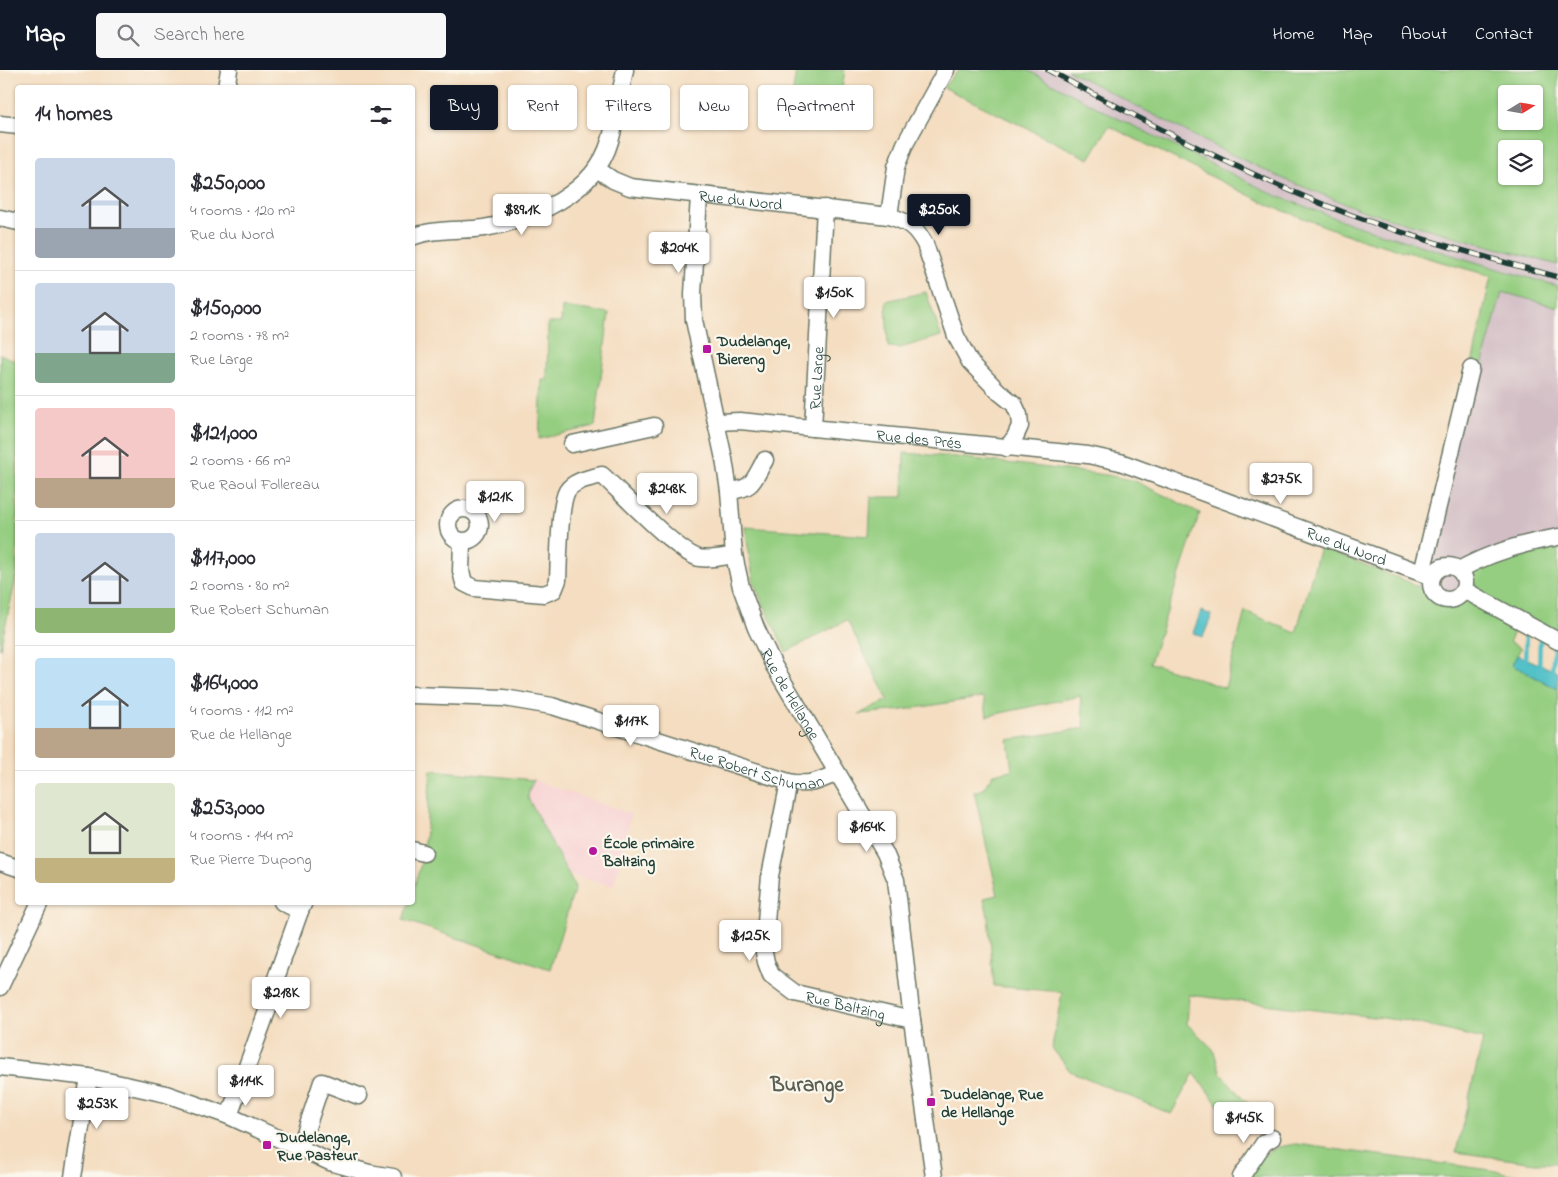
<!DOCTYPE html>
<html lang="en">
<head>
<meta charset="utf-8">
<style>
  :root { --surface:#fff; --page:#f7f7f7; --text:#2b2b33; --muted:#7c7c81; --line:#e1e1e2; --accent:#111827 }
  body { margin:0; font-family:"Indie Flower",sans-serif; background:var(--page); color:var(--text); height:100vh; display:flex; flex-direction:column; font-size:19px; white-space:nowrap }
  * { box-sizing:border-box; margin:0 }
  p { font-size:16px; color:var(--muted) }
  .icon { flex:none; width:28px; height:28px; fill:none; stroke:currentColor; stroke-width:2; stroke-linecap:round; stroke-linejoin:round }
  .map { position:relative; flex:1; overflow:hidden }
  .panel { position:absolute; left:15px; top:15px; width:400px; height:820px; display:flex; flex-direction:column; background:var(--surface); border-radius:5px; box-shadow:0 1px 4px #0004 }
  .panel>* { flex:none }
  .top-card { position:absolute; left:430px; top:15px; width:475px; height:45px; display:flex; gap:10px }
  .needle { width:32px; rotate:79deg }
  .controls { position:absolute; left:1498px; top:15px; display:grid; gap:10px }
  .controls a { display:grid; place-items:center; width:45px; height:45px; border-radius:5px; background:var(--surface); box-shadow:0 1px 4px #0004; font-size:25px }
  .price { position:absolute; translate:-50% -42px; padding:0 11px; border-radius:5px; background:#fff; color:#222; font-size:16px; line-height:32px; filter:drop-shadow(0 1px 2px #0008) }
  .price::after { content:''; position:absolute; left:50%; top:30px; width:15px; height:11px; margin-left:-8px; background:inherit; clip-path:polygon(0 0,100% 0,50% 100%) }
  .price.current { background:var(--accent); color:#fff }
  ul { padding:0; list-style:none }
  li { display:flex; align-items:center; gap:15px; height:125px; padding:0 20px }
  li+li { border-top:1px solid var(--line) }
  li span { display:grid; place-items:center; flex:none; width:140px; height:100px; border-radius:5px; color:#555 }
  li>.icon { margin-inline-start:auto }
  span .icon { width:60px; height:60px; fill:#fffc; stroke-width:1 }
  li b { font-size:21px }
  h2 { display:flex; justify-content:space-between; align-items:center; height:60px; padding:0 20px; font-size:21px }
  .tag { padding:0 18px; border-radius:5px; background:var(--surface); box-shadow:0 1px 4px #0004; font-size:18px; line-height:45px }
  .tag.current { background:var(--accent); color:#fff }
  header { display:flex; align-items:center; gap:30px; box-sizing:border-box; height:70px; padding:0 25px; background:var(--accent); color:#fff }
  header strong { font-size:24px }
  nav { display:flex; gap:28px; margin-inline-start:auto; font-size:18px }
  .search { width:350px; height:45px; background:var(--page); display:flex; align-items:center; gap:12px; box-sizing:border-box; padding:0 18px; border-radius:5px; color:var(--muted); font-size:19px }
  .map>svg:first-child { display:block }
  .built { fill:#f7cfd0 }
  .industrial { fill:#d2bdc5 }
  .green { fill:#95ce81; stroke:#5a865a; fill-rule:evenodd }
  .water { fill:#53c1c8; stroke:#397f7e }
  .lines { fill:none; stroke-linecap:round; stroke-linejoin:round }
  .stream { stroke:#53c1c8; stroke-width:4.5 }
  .minor-casing { stroke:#6a7565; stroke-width:19 }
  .minor { stroke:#fff; stroke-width:16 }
  .rail-casing { stroke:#1f3d34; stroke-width:5.5 }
  .rail { stroke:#fbf7ec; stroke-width:4; stroke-dasharray:11; stroke-linecap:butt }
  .poi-dot { fill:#b5179e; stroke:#fbf7ec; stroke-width:2 }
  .labels { text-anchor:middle; stroke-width:4.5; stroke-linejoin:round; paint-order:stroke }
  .street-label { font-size:16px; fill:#1f3d34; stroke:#fbf7ec }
  .poi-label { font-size:16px; font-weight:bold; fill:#1f3d34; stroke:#fbf7ec; text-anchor:start }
  .district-label { font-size:21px; font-weight:bold; fill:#5b5e52; stroke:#fbf7ec }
</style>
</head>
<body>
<header>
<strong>Map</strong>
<div class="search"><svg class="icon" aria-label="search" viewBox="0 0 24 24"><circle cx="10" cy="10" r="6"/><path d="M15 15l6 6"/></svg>Search here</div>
<nav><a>Home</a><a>Map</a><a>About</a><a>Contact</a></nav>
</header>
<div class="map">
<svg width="1558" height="1107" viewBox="0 0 1558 1107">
  <rect width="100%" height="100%" fill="#fbf7ec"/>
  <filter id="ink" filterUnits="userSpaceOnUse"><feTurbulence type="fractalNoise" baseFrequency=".02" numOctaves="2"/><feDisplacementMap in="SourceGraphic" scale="10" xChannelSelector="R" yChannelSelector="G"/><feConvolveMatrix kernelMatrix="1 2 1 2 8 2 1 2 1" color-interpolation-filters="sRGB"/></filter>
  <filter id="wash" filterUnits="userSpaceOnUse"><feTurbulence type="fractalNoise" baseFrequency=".0096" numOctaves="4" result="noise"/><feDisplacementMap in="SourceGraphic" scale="20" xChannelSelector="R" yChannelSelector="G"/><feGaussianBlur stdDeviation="1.12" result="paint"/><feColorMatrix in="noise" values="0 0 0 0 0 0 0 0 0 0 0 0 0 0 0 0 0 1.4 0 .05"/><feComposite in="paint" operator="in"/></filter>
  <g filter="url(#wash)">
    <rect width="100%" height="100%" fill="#f4ddc0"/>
    <path class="built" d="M 534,710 L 631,744 L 614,816 L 569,805 L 528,728 L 529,720 Z"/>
    <path class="industrial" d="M 1027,0 L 1067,0 L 1220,79 L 1286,110 L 1364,141 L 1558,195 L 1558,216 L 1508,202 L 1357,156 L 1277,126 L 1115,47 Z
      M 1502,222 L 1558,237 L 1558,467 L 1470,519 L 1466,526 L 1459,531 L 1452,534 L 1444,534 L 1436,532 L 1417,516 L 1422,503 L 1471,299 L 1480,302 Z"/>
    <path class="green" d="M 796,0 L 845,0 L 837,50 L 794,44 L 793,21 Z
      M 959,0 L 1027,0 L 1115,47 L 1277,126 L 1357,156 L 1508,202 L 1558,216 L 1558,237 L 1502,222 L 1480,303 L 1471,299 L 1491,206 L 1354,167 L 1271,136 L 1109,56 L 1089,89 L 943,17 Z
      M 1067,0 L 1558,0 L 1558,195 L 1364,141 L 1286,110 L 1220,79 ZM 1506,24 L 1534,24 L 1534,51 L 1506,51 ZM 1506,79 L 1534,79 L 1534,106 L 1506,106 Z
      M 926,222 L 941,266 L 900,278 L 888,277 L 886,231 Z
      M 562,237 L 609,243 L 595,356 L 539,369 L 542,310 L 547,310 L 548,253 L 561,253 Z
      M 0,284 L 18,292 L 17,504 L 0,579 Z
      M 904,383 L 957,387 L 1107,405 L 1135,411 L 1200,443 L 1150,593 L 1225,618 L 1245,541 L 1296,563 L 1320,477 C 1343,486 1365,495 1388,504 C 1397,508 1408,511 1417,516 C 1429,523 1436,538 1452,534 C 1473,529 1471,510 1471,493 L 1558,467 L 1558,579 L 1517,557 L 1509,572 L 1521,578 L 1512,595 L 1558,619 L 1558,1093 L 1535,1093 L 1456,1082 L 1483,969 L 1407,951 L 1189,925 L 1187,954 L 1213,979 L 1221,1003 L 1244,1030 L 1268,1049 L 1262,1063 L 1221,1039 L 1194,1003 L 1171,1044 L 1070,1001 L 1052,978 L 1062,922 L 994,916 L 988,846 L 984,828 L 998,825 L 974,722 L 983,719 L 993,704 L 1012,700 L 1008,670 L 1085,658 L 1080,626 L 987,646 L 984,627 L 903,640 L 859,644 L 888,630 L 847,550 L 786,582 L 754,514 L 745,457 L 869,466 L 871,427 L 903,427 Z
      M 431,700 L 534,710 L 529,720 L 528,728 L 575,817 L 550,899 L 403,850 L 409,833 L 412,832 L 413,821 L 424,783 Z
      M 1296,1074 L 1491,1100 L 1525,1107 L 1248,1107 L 1259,1088 L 1278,1077 Z"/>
    <path class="water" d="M 1201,541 L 1212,545 L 1203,567 L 1193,563 Z
      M 1517,585 L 1558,602 L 1558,619 L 1512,595 Z"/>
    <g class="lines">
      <path class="stream" d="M 1525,594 L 1526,563
        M 1539,599 L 1540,570
        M 1552,604 L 1554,578"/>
    </g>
  </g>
  <g filter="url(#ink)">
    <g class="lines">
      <defs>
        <g id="minor">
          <path d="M 226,18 L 229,0"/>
          <path d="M 0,54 L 18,56"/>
          <path id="s1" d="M 597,99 L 613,110 L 630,117 L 889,146 C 908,152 915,156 925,174 L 956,266 L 970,292 L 999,322 L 1014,334 L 1019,345 L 1020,356 L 1015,367 L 1007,378"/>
          <path id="s2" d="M 699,126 L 693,224 L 694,250 L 724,389 L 729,421 L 734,485 L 741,517 L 756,558 L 774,596 L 885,783 L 896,810 L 912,950 L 934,1107"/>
          <path d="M 889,146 L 896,97 L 905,74 L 946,0"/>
          <path d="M 0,148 L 18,152"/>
          <path d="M 412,167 C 434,158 461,161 484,158 C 533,150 595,123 610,71 C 617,48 620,23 625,0"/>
          <path id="s3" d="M 716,352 L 740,351 L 1088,385 L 1120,392 L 1432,507"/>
          <path id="s4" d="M 813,358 L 825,138"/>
          <path d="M 572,374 L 654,356"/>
          <path d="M 729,421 C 754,419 753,410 765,390"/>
          <circle cx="464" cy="455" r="16"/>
          <path d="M 462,472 L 461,501 L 464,513 L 474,518 L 544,524 L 554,520 L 558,510 C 559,491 559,435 567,421 C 574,410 591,408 602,405 C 622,423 677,482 699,488 C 710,490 723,487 734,485"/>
          <circle cx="1448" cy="513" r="17"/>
          <path d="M 1459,500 C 1489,483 1525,473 1558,467"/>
          <path d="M 1422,503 L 1471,299"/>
          <path d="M 1464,520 L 1558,571"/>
          <path id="s5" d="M 412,625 L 504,628 L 552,636 L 789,712 C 809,716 819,711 837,703"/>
          <path id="s6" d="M 789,712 L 770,806 L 767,839 L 764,882 L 766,892 L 771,905 L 795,923 L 912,950"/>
          <path d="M 412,780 L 424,783"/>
          <path d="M 0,792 L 18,798"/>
          <path d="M 282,832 L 300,841"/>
          <path d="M 0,917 L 40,832"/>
          <path d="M 0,997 L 89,1007 L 166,1024 L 229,1046 L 330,1092 L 369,1103 L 393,1107"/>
          <path d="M 229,1046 L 274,922 L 276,908 L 300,841 L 304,832"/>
          <path d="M 300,1078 L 322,1012 L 359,1026"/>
          <path d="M 73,1107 L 89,1007"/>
          <path d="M 1241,1107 L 1264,1073 L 1272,1068"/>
        </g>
      </defs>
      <use href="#minor" class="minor-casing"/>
      <use href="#minor" class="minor"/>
      <defs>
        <path id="rail" d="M 1048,0 C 1137,47 1226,95 1320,133 C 1397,164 1478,185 1558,207"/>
      </defs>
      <use href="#rail" class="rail-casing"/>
      <use href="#rail" class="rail"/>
    </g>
  </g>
  <g class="poi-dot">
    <rect x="702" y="274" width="10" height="10" rx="2.5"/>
    <circle cx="593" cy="781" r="5"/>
    <rect x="926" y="1027" width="10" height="10" rx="2.5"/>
    <rect x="262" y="1070" width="10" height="10" rx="2.5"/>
  </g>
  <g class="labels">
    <g class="street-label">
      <text dy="6" stroke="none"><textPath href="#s1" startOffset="149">Rue du Nord</textPath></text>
      <text dy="6" stroke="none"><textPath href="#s4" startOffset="50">Rue Large</textPath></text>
      <text dy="6" stroke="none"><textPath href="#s3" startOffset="204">Rue des Prés</textPath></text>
      <text dy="6" stroke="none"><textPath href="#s3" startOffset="648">Rue du Nord</textPath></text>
      <text dy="6" stroke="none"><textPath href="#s2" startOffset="514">Rue de Hellange</textPath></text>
      <text dy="6" stroke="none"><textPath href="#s5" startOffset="355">Rue Robert Schuman</textPath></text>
      <text dy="6" stroke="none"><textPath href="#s6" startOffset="278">Rue Baltzing</textPath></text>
    </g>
    <g class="poi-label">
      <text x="717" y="276">Dudelange,<tspan x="717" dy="18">Biereng</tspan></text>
      <text x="603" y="778">École primaire<tspan x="603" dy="18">Baltzing</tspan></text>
      <text x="941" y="1029">Dudelange, Rue<tspan x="941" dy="18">de Hellange</tspan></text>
      <text x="277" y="1072">Dudelange,<tspan x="277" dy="18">Rue Pasteur</tspan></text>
    </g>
    <g class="district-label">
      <text x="807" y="1021">Burange</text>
    </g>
  </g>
</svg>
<div class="controls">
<a><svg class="needle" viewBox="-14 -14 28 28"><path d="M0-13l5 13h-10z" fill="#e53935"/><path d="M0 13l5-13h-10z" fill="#7c7c81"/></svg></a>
<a><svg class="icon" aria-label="layers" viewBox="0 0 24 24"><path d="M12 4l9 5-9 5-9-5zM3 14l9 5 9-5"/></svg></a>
</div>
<b class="price" style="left:522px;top:166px">$89.1K</b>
<b class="price current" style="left:939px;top:166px">$250K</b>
<b class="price" style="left:679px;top:204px">$204K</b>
<b class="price" style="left:834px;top:249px">$150K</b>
<b class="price" style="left:1281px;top:435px">$275K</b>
<b class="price" style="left:667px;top:445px">$248K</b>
<b class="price" style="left:495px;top:453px">$121K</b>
<b class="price" style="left:631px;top:677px">$117K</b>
<b class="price" style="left:867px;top:783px">$164K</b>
<b class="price" style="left:750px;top:892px">$125K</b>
<b class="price" style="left:281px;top:949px">$218K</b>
<b class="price" style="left:246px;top:1037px">$114K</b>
<b class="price" style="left:97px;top:1060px">$253K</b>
<b class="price" style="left:1244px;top:1074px">$145K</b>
<div class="top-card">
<a class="tag current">Buy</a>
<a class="tag">Rent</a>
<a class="tag">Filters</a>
<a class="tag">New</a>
<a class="tag">Apartment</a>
</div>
<section class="panel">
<h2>14 homes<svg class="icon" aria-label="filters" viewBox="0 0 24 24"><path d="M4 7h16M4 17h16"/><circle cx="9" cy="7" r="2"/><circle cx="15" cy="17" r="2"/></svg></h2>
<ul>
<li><span style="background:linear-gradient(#c9d6e8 70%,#9aa5b1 0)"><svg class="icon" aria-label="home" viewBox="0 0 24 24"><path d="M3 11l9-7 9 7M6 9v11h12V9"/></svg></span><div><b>$250,000</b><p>4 rooms · 120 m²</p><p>Rue du Nord</p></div></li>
<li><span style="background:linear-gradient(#c9d6e8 70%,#7fa58c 0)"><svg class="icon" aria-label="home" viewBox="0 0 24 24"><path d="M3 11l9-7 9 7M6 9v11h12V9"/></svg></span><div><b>$150,000</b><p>2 rooms · 78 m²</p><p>Rue Large</p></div></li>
<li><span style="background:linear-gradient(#f6c9c9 70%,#b9a48a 0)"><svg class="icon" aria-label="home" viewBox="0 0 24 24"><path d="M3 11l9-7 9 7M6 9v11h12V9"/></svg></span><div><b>$121,000</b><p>2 rooms · 66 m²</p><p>Rue Raoul Follereau</p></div></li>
<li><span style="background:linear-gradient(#c9d6e8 75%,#8fb573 0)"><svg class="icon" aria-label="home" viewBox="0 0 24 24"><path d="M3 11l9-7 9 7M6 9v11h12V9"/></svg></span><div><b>$117,000</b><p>2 rooms · 80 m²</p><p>Rue Robert Schuman</p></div></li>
<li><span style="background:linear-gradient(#bfe0f5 70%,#b9a48a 0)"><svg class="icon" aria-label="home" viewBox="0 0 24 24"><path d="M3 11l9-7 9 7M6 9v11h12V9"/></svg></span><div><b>$164,000</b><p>4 rooms · 112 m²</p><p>Rue de Hellange</p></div></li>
<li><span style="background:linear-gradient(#dfe7d0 75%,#c2b280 0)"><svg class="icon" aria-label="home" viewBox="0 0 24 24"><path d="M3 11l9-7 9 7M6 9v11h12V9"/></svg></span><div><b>$253,000</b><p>4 rooms · 144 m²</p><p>Rue Pierre Dupong</p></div></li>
</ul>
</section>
</div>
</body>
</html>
